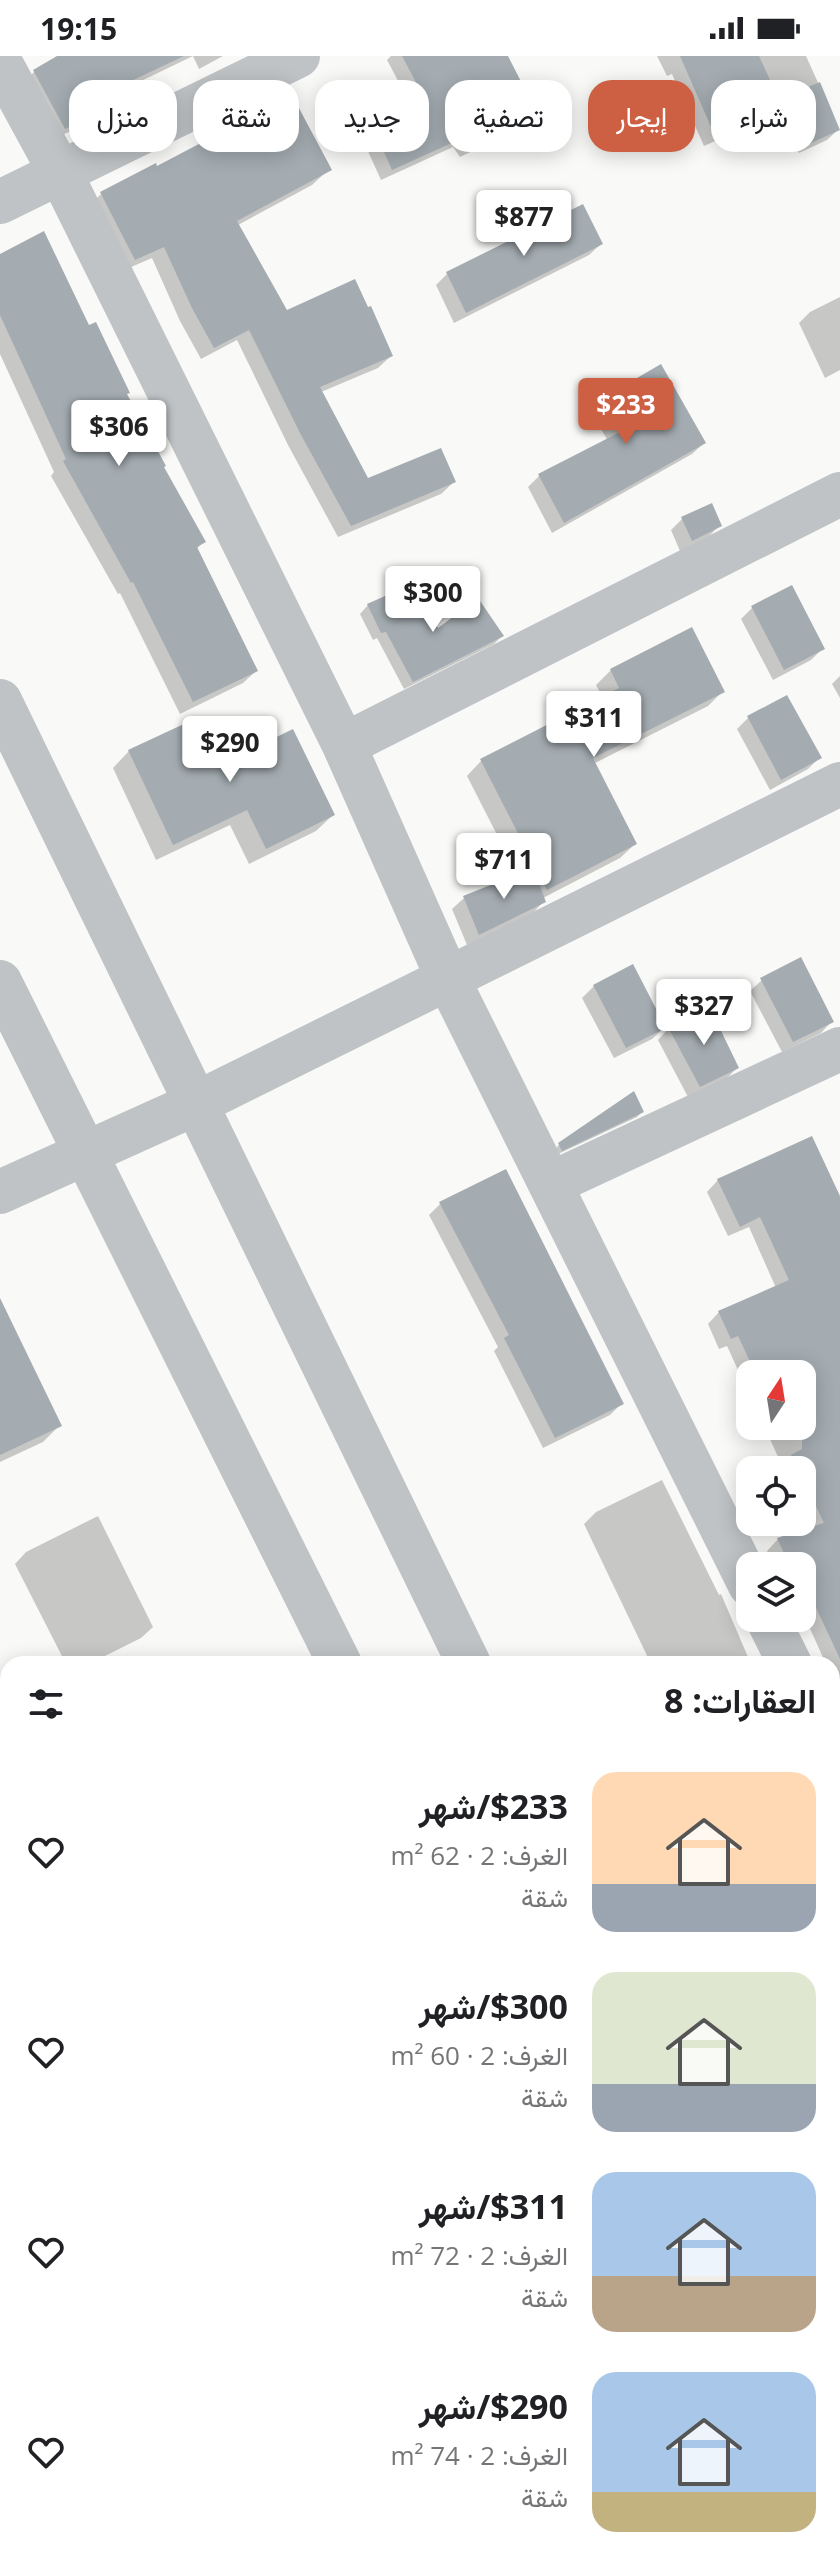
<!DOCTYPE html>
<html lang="ar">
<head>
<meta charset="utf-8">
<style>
  :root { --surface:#fff; --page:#f2f2f2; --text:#202124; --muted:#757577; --accent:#cd5f43 }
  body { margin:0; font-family:"Open Sans",Vazirmatn,sans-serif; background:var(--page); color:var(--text); direction:rtl; height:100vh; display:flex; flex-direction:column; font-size:30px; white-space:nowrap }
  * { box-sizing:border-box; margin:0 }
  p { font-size:26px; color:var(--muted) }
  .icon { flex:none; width:44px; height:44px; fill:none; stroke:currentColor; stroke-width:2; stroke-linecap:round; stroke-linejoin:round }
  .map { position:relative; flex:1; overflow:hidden; direction:ltr }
  .side { position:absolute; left:0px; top:1600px; width:840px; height:914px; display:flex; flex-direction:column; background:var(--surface); border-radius:24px 24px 0 0; box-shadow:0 4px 20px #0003; direction:rtl }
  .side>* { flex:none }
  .guide { position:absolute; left:24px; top:24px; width:792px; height:72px; direction:rtl; display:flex; gap:16px }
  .needle { width:52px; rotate:12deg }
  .buttons { position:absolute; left:736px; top:1304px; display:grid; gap:16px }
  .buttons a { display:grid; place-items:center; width:80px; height:80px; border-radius:16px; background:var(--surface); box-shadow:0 4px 20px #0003; font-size:40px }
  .price { position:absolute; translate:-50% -68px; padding:0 18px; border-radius:8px; background:#fff; color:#222; font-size:26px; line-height:52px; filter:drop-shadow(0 2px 4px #0008) }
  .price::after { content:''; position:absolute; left:50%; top:48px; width:24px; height:18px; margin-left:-12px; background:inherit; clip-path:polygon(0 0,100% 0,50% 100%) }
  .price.on { background:var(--accent); color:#fff }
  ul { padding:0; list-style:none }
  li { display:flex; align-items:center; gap:24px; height:200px; padding:0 24px }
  li span { display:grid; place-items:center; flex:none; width:224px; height:160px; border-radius:24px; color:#555 }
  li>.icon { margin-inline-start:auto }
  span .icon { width:96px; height:96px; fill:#fffc; stroke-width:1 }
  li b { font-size:34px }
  h2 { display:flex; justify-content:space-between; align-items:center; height:96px; padding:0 24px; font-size:34px }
  .tag { padding:0 28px; border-radius:24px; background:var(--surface); box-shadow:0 4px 20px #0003; font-size:28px; line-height:72px }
  .tag.on { background:var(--accent); color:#fff }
  .status { display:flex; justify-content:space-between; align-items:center; height:56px; padding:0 40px; background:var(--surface); direction:ltr }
  .status svg { height:22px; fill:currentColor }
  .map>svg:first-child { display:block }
  .shadow { fill:#0003 }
  .building { fill:#a4acb1 }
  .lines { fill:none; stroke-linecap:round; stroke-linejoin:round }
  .minor { stroke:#bfc3c6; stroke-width:44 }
</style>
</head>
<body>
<div class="status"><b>19:15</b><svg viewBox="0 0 49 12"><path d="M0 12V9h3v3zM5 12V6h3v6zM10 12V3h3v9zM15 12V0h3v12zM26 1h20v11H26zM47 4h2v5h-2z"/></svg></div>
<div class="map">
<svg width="840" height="2513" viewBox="0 0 840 2513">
  <rect width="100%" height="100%" fill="#f9f9f7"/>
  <path class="shadow" d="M 61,0 L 223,0 L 199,13 L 193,0 L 110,40 L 115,50 L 103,61 L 53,83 L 23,27 L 34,16 Z
    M 391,0 L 504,0 L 535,59 L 524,70 L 460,101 L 453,91 L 381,124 L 362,82 L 373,70 L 413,53 L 387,4 Z
    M 657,0 L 806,0 L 839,73 L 827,84 L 799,97 L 780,56 L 704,90 L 672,18 L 667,20 Z
    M 157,112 L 325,117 L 312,129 L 238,169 L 287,256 L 391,300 L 378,312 L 321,336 L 367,424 L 454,426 L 441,438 L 338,481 L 288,389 L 237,284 L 201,303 L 180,265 L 152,202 L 122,215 L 89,150 L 101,138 Z
    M 601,188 L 589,199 L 454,267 L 436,229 L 447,218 Z
    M 0,200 L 88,272 L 203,486 L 196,494 L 256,615 L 243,627 L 180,658 L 120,537 L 118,538 L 51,420 L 54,416 L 0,298 Z
    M 840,241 L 840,314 L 825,322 L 799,267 L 810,256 Z
    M 602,345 L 704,387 L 692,398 L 552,477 L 528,431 L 540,419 L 608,385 L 591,356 Z
    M 682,463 L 720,469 L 708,481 L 680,495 L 671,474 Z
    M 368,549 L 437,575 L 502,580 L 494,588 L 404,633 L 377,582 L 373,584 L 360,558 Z
    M 753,551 L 822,593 L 811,604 L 773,624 L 741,563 Z
    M 611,614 L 723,635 L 708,650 L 593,708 L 635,788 L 620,802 L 543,842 L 544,845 L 533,857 L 467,889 L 452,853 L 464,842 L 518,820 L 467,720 L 481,705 L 603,642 L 596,629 Z
    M 840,620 L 840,642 L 832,628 Z
    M 748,662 L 819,702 L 808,713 L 770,734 L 737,673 Z
    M 129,695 L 222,709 L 333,759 L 316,775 L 249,808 L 230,769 L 156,804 L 113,712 Z
    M 762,924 L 832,965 L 821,977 L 782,996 L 750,935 Z
    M 594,930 L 664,972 L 652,983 L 614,1002 L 582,942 Z
    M 669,972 L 737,1012 L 726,1023 L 688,1041 L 658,984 Z
    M 642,1056 L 637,1061 L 556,1099 L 554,1094 L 559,1089 Z
    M 718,1124 L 840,1145 L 840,1638 L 832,1620 L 832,1608 L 826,1608 L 802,1555 L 802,1510 L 774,1510 L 767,1495 L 778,1483 L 811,1473 L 802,1453 L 802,1414 L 784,1414 L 764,1370 L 802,1370 L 802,1318 L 750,1318 L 750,1340 L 727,1290 L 719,1293 L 708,1268 L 719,1256 L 776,1232 L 749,1171 L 728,1180 L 707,1136 Z
    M 440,1148 L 621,1348 L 610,1359 L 543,1392 L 494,1295 L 498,1291 L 429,1159 Z
    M 0,1247 L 59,1370 L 43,1386 L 0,1406 Z
    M 662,1424 L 719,1539 L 721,1538 L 751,1608 L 651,1608 L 584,1468 L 596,1456 Z
    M 98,1460 L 153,1571 L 141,1582 L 89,1608 L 66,1608 L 15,1508 L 26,1496 Z
    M 832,1740 L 840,1759 L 840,1762 L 832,1770 Z"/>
  <path class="building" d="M 57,0 L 184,0 L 110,35 L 117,50 L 65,73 L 33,14 Z
    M 402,0 L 508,0 L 538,59 L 473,91 L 465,81 L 392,114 L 372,69 L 426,45 Z
    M 680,0 L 759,0 L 782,50 L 715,80 Z
    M 820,26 L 840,74 L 811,87 L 789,39 Z
    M 292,39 L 332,114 L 237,165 L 287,254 L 355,223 L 368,251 L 371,250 L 393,300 L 320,331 L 368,422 L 441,392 L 456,426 L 351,470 L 300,377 L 249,274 L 214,292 L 192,252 L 164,191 L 135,204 L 100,136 L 156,107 L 157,110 Z
    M 583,148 L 603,188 L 466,257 L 446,216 Z
    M 44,175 L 89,269 L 96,266 L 130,337 L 127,338 L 166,410 L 164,411 L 206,486 L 197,491 L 258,615 L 193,646 L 133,526 L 131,527 L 63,405 L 66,403 L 0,259 L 0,198 Z
    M 661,308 L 706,387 L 564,467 L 538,418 L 620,376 L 601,343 Z
    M 712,447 L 722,470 L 692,485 L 681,461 Z
    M 792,529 L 825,593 L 784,614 L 751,550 Z
    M 394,536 L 404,558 L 427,548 L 438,572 L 478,542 L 504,580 L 413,626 L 386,576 L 381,577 L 367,548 Z
    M 692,571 L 725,636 L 593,702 L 637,788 L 547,834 L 480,703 L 619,632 L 610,613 Z
    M 787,639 L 822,702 L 781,724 L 747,660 Z
    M 201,660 L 223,707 L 293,673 L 335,759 L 266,793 L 247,754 L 173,789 L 128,694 Z
    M 533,812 L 546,846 L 479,879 L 463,840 Z
    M 801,901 L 834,966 L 793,986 L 760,922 Z
    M 633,908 L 666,972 L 626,992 L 593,929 Z
    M 709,950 L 739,1012 L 700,1031 L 668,971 Z
    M 634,1035 L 644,1056 L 562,1095 L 558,1087 Z
    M 812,1080 L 840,1140 L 840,1603 L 812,1543 L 802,1546 L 802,1510 L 790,1510 L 777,1482 L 824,1467 L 802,1421 L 802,1414 L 798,1414 L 791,1399 L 802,1393 L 802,1318 L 756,1318 L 738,1280 L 731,1283 L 718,1255 L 789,1224 L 760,1161 L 740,1171 L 717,1123 Z
    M 506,1113 L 624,1348 L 555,1382 L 504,1282 L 509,1279 L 439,1146 Z
    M 0,1242 L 62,1370 L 0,1399 Z"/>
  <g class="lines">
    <path class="minor" d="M 0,6 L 61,118 L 344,689 L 448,923 L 750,1529
      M 0,146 L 298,0
      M 0,645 L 469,1608
      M 344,689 L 840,438
      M 0,926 L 340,1608
      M 550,1128 L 840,993
      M 0,1136 L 195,1048 L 840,728
      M 767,1562 L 790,1608
      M 832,1693 L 840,1709
      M 832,1790 L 840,1786
      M 0,1938 L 8,1934
      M 832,2098 L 840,2094
      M 0,2208 L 8,2204
      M 0,2513 L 15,2506"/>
  </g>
</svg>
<div class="buttons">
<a><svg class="needle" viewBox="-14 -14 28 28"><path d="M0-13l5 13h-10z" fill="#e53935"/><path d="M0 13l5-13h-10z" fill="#757577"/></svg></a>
<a><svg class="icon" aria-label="locate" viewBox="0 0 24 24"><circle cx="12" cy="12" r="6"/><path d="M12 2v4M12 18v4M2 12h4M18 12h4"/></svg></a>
<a><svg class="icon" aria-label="layers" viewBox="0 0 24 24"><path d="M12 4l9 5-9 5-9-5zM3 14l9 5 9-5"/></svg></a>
</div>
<b class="price" style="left:524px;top:202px">$877</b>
<b class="price on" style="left:626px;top:390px">$233</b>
<b class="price" style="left:119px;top:412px">$306</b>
<b class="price" style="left:433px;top:578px">$300</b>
<b class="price" style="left:594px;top:703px">$311</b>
<b class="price" style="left:230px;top:728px">$290</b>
<b class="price" style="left:504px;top:845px">$711</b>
<b class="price" style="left:704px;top:991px">$327</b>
<div class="guide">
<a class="tag">شراء</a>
<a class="tag on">إيجار</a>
<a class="tag">تصفية</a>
<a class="tag">جديد</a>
<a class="tag">شقة</a>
<a class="tag">منزل</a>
</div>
<section class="side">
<h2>العقارات: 8<svg class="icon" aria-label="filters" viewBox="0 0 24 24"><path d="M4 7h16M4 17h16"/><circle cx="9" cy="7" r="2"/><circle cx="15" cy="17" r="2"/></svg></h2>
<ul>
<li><span style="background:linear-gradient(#ffd9b3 70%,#9aa5b1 0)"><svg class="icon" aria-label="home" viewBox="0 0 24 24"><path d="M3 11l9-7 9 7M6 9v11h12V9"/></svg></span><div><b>$233/شهر</b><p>الغرف: 2 · 62 m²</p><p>شقة</p></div><svg class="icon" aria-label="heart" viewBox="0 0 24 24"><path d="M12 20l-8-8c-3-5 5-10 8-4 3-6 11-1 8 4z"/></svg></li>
<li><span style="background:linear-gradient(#dfe7d0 70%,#9aa5b1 0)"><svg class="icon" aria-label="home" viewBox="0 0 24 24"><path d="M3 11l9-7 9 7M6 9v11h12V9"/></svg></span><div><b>$300/شهر</b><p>الغرف: 2 · 60 m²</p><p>شقة</p></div><svg class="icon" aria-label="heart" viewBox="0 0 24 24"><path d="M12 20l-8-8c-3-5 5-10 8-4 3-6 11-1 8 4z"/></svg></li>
<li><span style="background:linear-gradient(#a9c7e8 65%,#b9a48a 0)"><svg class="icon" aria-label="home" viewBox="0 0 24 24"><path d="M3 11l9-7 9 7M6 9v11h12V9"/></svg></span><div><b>$311/شهر</b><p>الغرف: 2 · 72 m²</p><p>شقة</p></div><svg class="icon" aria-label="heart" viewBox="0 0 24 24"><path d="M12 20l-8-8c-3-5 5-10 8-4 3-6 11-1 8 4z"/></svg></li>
<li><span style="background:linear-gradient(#a9c7e8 75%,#c2b280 0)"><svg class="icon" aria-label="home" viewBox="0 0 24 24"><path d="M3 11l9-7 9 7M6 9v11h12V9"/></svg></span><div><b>$290/شهر</b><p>الغرف: 2 · 74 m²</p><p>شقة</p></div><svg class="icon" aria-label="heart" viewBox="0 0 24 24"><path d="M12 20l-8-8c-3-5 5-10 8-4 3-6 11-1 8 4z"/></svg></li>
</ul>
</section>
</div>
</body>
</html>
